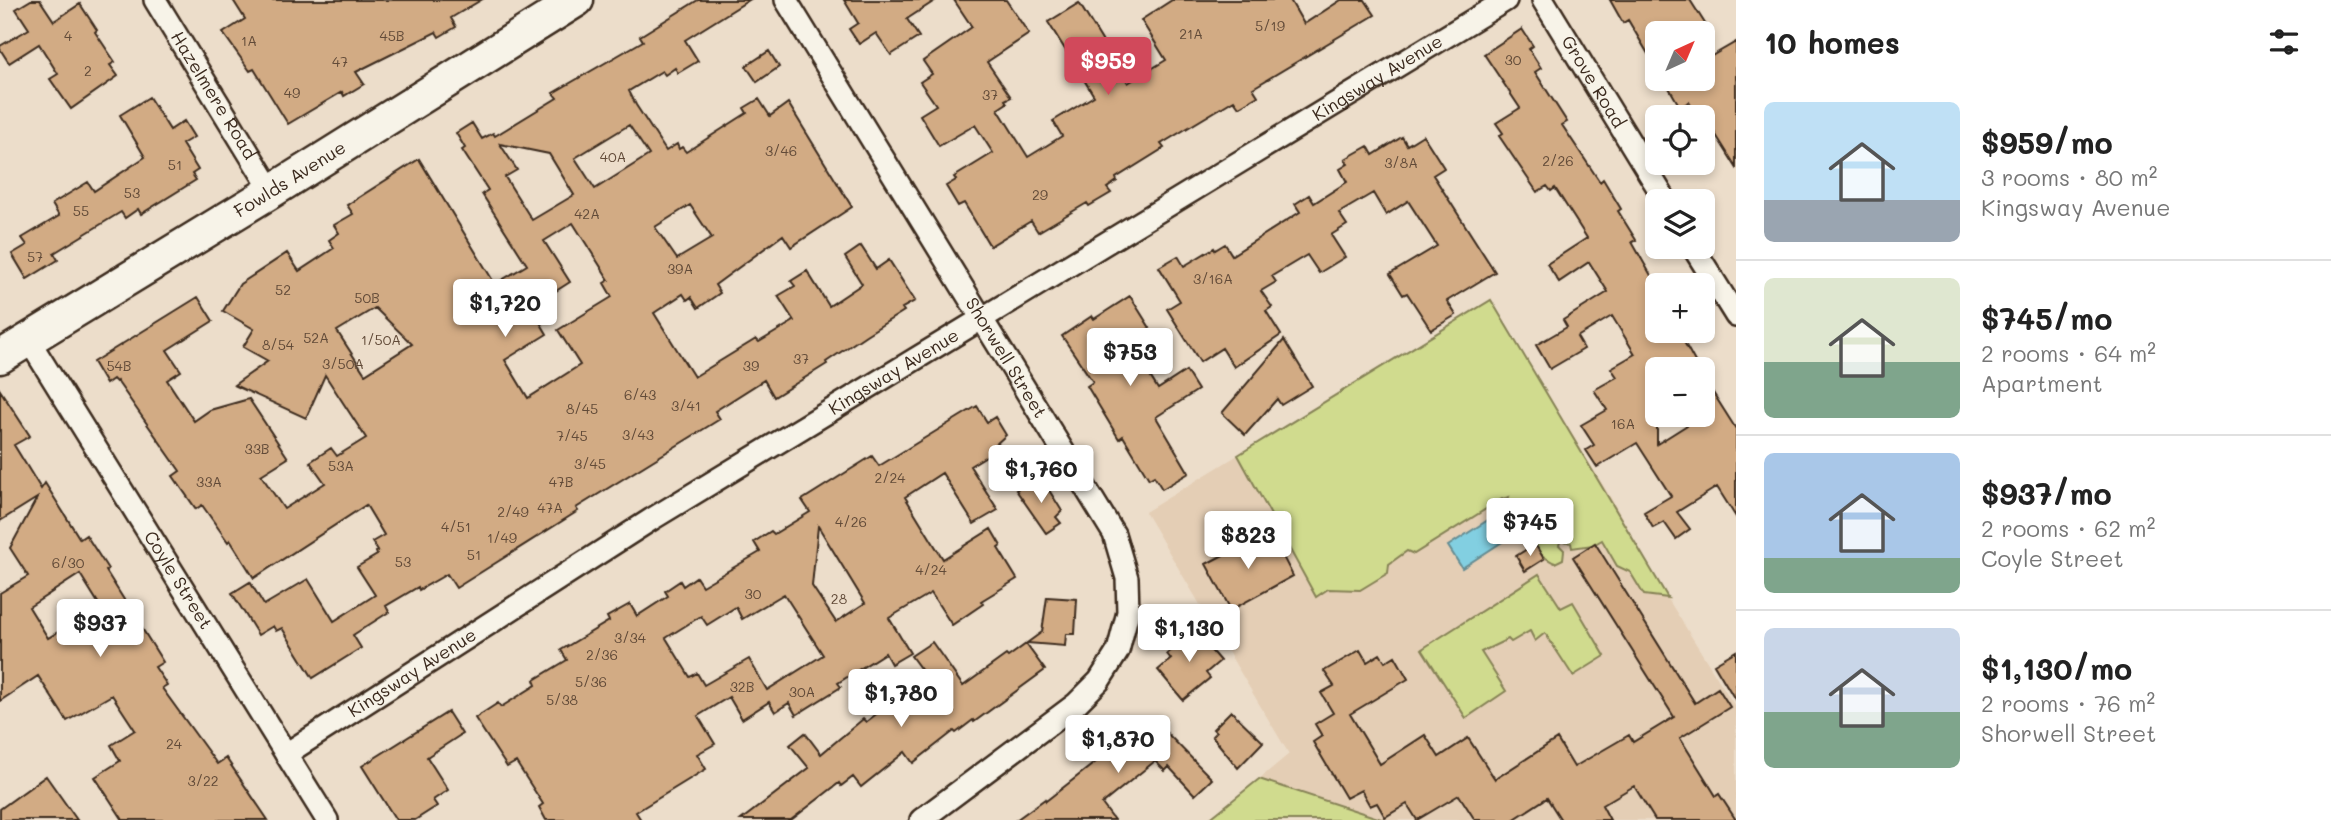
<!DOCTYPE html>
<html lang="en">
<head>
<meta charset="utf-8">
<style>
  :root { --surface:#fff; --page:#f2f2f2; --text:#222; --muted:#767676; --line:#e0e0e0; --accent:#d1495b }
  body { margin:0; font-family:Mali,sans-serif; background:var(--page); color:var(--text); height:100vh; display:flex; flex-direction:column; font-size:26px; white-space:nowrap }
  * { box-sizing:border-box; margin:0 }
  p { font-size:23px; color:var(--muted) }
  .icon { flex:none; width:38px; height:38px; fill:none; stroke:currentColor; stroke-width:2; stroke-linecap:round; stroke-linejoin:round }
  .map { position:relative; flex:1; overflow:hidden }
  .sheet { display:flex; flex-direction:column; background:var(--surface); width:595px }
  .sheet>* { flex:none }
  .needle { width:46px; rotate:44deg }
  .fabs { position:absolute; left:1645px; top:21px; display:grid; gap:14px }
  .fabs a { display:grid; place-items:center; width:70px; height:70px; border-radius:10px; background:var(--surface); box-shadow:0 4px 10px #0003; font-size:35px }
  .price { position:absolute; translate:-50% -60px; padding:0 16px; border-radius:7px; background:#fff; color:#222; font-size:23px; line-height:46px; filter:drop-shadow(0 2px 4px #0008) }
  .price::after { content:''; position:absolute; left:50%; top:42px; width:21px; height:16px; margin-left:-10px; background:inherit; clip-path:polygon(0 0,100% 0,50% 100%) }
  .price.active { background:var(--accent); color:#fff }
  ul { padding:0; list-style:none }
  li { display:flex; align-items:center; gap:21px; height:175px; padding:0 28px }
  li+li { border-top:2px solid var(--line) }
  li span { display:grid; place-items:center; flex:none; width:196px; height:140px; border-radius:10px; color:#555 }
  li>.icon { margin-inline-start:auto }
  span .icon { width:84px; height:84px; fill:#fffc; stroke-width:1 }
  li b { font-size:30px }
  h2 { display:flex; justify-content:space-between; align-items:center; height:84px; padding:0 28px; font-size:30px }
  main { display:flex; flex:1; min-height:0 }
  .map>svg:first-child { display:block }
  .built { fill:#e4ceb5 }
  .green { fill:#d0db8e; stroke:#868256; stroke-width:2 }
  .water { fill:#82cfe1; stroke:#668d93; stroke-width:2 }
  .building { fill:#d2ab84; stroke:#3b2a1e; stroke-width:2; fill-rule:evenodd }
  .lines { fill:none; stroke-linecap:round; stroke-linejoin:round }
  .street-casing { stroke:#3b2a1e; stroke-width:26 }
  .secondary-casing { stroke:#3b2a1e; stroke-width:37 }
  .street { stroke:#f7f3e8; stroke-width:21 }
  .secondary { stroke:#f7f3e8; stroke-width:32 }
  .labels { text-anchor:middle; stroke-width:7; stroke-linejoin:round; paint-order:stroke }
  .number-label { font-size:14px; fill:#614a38 }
  .street-label { font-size:18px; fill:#3b2a1e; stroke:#f7f3e8 }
</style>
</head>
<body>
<main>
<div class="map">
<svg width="1736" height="820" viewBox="0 0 1736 820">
  <rect width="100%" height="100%" fill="#ecddca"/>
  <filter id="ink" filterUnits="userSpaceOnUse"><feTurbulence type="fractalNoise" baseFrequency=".0143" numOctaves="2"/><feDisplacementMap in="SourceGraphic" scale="14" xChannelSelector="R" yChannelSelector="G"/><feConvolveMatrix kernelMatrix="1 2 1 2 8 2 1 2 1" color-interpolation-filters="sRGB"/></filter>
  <g filter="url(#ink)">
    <path class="built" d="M 1491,300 L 1612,500 L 1668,599 L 1736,708 L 1736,820 L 1384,820 L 1259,779 L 1289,754 L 1145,512 Z"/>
    <path class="green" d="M 1491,300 L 1668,598 L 1644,595 L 1630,572 L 1617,566 L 1602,540 L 1593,545 L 1572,548 L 1571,543 L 1561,540 L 1559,545 L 1564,550 L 1563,559 L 1555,563 C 1542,558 1535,547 1522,542 L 1519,531 L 1505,509 L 1509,497 L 1502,499 L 1414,554 L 1407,551 L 1389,564 L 1388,573 L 1360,590 L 1328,589 L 1316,597 L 1238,455 Z
      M 1539,574 L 1561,608 L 1573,602 L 1605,656 L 1573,676 L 1545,633 L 1535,641 L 1530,631 L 1511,642 L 1508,639 L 1481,652 L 1506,691 L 1466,718 L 1422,649 Z
      M 1259,779 L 1384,820 L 1208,820 Z"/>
    <path class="water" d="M 1505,509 L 1519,531 L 1462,568 L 1448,546 Z"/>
    <path class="building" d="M 31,0 L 40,0 L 54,21 L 80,4 L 97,30 L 95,32 L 115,62 L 110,65 L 118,76 L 71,109 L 50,79 L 58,74 L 39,44 L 9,63 L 0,49 L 0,46 L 29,29 L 16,9 Z
      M 233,0 L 481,0 L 451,18 L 456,27 L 439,37 L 436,32 L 356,72 L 364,84 L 344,96 L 342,92 L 288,124 L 254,69 L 250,71 L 223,33 L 245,19 Z
      M 698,0 L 749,0 L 685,40 L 698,61 L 678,73 L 675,68 L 665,75 L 662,71 L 629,91 L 636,105 L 666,151 L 677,144 L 679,149 L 682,147 L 686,152 L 747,113 L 744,108 L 759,99 L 770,116 L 788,103 L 852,207 L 791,247 L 783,235 L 715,285 L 720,293 L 698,308 L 691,297 L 687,300 L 683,294 L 654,313 L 694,377 L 756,339 L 759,342 L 794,321 L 778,296 L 795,286 L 791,281 L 807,271 L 829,306 L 862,284 L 845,257 L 861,246 L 876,269 L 889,260 L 915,301 L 902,308 L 904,311 L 866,335 L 826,362 L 827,364 L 774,397 L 764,380 L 715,411 L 720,419 L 576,508 L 578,511 L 456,588 L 447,574 L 419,590 L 418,587 L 386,606 L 389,612 L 353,635 L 361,648 L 313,678 L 282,628 L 276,631 L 273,626 L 258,635 L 232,593 L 250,582 L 264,605 L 308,579 L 334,621 L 375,595 L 357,567 L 377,555 L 376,552 L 378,551 L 372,542 L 384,535 L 366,505 L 254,578 L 230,540 L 228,542 L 202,505 L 196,509 L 173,476 L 180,471 L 117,381 L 116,382 L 113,379 L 106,384 L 93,362 L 198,297 L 213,321 L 167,350 L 181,371 L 167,380 L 194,421 L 210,410 L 249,399 L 288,458 L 261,475 L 284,509 L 325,483 L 310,462 L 331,448 L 337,456 L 366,438 L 325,375 L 306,418 L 234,385 L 268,361 L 243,347 L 254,329 L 223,311 L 240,284 L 287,253 L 299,271 L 334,248 L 329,240 L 339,233 L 334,225 L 353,214 L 347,205 L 419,159 L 495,284 L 527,265 L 482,194 L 488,190 L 462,150 L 465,148 L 456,133 L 472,123 L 482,139 L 493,133 L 495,136 L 557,98 L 553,93 L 643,41 L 640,36 ZM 629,125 L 649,155 L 595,189 L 575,158 ZM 500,144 L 549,154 L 574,195 L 532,220 L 505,177 L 517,170 ZM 690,205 L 712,238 L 677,259 L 655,227 ZM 573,223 L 609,280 L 604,283 L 612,297 L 558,330 L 580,365 L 528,398 L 505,360 L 547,334 L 531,307 L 570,282 L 544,241 ZM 375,308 L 412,344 L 365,374 L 337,331 Z
      M 844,0 L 936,0 L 907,19 L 919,37 L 891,55 L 876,33 L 859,44 L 849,29 L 858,23 Z
      M 954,0 L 1006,0 L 1029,34 L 987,62 L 1011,97 L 1005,100 L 1007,103 L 998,109 L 1028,157 L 1062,136 L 1053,121 L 1094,96 L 1048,22 L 1079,3 L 1128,83 L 1166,60 L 1141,20 L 1172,0 L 1290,0 L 1304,24 L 1341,0 L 1365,0 L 1375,15 L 1253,88 L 1258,96 L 1239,107 L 1234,100 L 1161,144 L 1164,148 L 1116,178 L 1117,181 L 1107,188 L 1111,193 L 1089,206 L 1087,203 L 1038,232 L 1031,221 L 990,246 L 964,203 L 958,206 L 946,186 L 956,180 L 954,177 L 993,153 L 975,125 L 939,146 L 920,115 L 936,105 L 920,82 L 932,74 L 923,61 L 972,27 Z
      M 1610,0 L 1690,0 L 1711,33 L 1657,33 L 1657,69 L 1628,20 L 1623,23 Z
      M 1522,29 L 1533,46 L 1529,49 L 1541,68 L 1535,72 L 1567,122 L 1562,125 L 1600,182 L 1603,179 L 1621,209 L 1618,211 L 1636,240 L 1632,242 L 1657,286 L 1657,331 L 1678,331 L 1699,369 L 1657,369 L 1657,444 L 1703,415 L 1703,377 L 1736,429 L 1736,517 L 1717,487 L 1677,512 L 1690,529 L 1676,539 L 1664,522 L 1653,528 L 1644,512 L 1671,496 L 1637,443 L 1597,467 L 1586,450 L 1594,445 L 1581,425 L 1607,410 L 1594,390 L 1617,377 L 1611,368 L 1635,354 L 1612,316 L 1577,337 L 1584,349 L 1550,369 L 1536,345 L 1567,327 L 1563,320 L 1608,292 L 1589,262 L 1559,282 L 1547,264 L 1587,238 L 1555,188 L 1551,191 L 1547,186 L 1537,192 L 1499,136 L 1503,133 L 1496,123 L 1520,108 L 1484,54 Z
      M 1736,42 L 1736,167 L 1711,127 L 1706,130 L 1703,125 L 1703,117 L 1698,117 L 1689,102 L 1680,107 L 1664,79 L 1703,79 L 1703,61 Z
      M 769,51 L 779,67 L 757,82 L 746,66 Z
      M 149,97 L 170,130 L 184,121 L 194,137 L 182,144 L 198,170 L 192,174 L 196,180 L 141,214 L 138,209 L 125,218 L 121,212 L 54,253 L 58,260 L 27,279 L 12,254 L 27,245 L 22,238 L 59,216 L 52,204 L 88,182 L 94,191 L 145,157 L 120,115 Z
      M 1423,135 L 1444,168 L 1433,175 L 1495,272 L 1447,301 L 1456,315 L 1431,330 L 1407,293 L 1403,295 L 1390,274 L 1437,246 L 1408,201 L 1386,215 L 1373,193 L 1339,213 L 1347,225 L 1331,235 L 1345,257 L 1319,273 L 1307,255 L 1272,276 L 1276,282 L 1261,291 L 1272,307 L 1266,311 L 1281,335 L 1234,367 L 1222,348 L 1200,362 L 1167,309 L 1180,301 L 1159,267 L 1178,256 L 1184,266 L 1214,248 L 1215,250 L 1225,244 L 1232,255 L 1300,212 L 1295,204 L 1309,195 L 1314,203 L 1347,182 L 1340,169 L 1348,164 L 1345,159 L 1368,146 L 1373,155 L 1402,137 L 1407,145 Z
      M 1130,296 L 1150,328 L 1128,341 L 1158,389 L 1186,371 L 1198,390 L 1156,417 L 1189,473 L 1162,489 L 1154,476 L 1149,479 L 1123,436 L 1119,439 L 1087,386 L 1093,382 L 1062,336 L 1092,316 L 1094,319 Z
      M 1284,340 L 1312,386 L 1281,405 L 1277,399 L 1245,435 L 1222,413 Z
      M 0,390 L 30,436 L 14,445 L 41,489 L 45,483 L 80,539 L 86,535 L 108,569 L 106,571 L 163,662 L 155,667 L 167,685 L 162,688 L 217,764 L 226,758 L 268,820 L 123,820 L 95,777 L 120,761 L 111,745 L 135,730 L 112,695 L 67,721 L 38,676 L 0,701 L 0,593 L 28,576 L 10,548 L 37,498 L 0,521 ZM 80,574 L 100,606 L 48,638 L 29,607 Z
      M 977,406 L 987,422 L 995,417 L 1006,435 L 994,446 L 996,450 L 970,466 L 998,510 L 974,524 L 942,473 L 905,497 L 943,559 L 991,529 L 1001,546 L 998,548 L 1017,579 L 981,601 L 983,604 L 952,625 L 931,593 L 889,618 L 910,653 L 891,664 L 885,653 L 838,683 L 841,687 L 796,715 L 789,703 L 775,712 L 769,702 L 742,719 L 729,697 L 698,716 L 715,744 L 697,754 L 706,769 L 636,812 L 641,820 L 546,820 L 539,807 L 543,804 L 516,762 L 507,767 L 475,718 L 498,703 L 501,707 L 536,685 L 534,680 L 567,660 L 561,650 L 609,621 L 607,617 L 630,604 L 637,616 L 668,596 L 665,591 L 680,581 L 683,586 L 696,577 L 702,586 L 760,552 L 754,542 L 771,531 L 774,534 L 810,512 L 802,500 L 872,456 L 879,466 ZM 818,526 L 865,603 L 836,622 L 812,586 ZM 784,594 L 823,655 L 767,690 L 749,659 L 704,685 L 697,673 L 690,677 L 666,638 L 701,616 L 707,625 L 736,607 L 742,619 Z
      M 1031,479 L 1033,479 L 1042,491 L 1047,487 L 1062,511 L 1056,517 L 1061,523 L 1046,533 L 1016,490 Z
      M 1245,532 L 1258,555 L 1277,545 L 1293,576 L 1231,610 L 1206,564 L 1229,552 L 1224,544 Z
      M 1595,543 L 1695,703 L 1718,688 L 1730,707 L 1680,738 L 1716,796 L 1719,794 L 1736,820 L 1655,820 L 1634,786 L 1602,805 L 1610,820 L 1561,820 L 1547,798 L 1513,820 L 1475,820 L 1459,795 L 1417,820 L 1407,804 L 1385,817 L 1377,803 L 1370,806 L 1361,790 L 1346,798 L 1313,742 L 1322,736 L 1315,724 L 1333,713 L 1321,693 L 1334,686 L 1324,671 L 1360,650 L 1367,662 L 1380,654 L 1385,662 L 1395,656 L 1408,679 L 1350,714 L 1380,764 L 1425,735 L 1439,757 L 1468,738 L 1495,779 L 1557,739 L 1574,767 L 1629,735 L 1633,742 L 1674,717 L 1573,557 Z
      M 1535,544 L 1544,559 L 1525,571 L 1516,556 Z
      M 1047,597 L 1077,599 L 1075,634 L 1066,634 L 1065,646 L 1027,643 L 1042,632 Z
      M 1191,627 L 1220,661 L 1206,673 L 1210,678 L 1183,700 L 1158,670 L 1171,659 L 1167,654 L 1180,643 L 1177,638 Z
      M 932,642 L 963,686 L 1006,655 L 1008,657 L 1026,644 L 1045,670 L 974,722 L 973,720 L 956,733 L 954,731 L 913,763 L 905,752 L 861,787 L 853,777 L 841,786 L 839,783 L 791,820 L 741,820 L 809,768 L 790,745 L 805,733 L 821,754 L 863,719 L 866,722 L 892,702 L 899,710 L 933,686 L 911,656 Z
      M 1736,651 L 1736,701 L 1714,664 Z
      M 1231,711 L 1263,742 L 1238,768 L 1212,736 L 1216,732 L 1213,729 Z
      M 448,712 L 462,734 L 427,757 L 448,790 L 433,800 L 437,806 L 415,820 L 396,820 L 362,766 Z
      M 1158,724 L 1212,779 L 1195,795 L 1169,767 L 1165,771 L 1155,761 L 1102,804 L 1114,820 L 1016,820 L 1045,799 L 1046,801 L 1102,757 L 1092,744 L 1112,728 L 1123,742 L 1139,727 L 1146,735 Z
      M 46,776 L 77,820 L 0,820 L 0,809 Z"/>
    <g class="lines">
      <defs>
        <g id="street">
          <path id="s1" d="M 155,0 L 272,191"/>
          <path id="s2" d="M 786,0 L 1114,534 L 1127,578 L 1128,612 L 1118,651 L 1099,681 L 1076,704 L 921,820"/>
          <path id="s3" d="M 1543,0 L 1666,201"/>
          <path d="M 1693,247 L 1736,316"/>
          <path id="s4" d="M 28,339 L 327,820"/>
          <path id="s5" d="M 286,754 L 652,519 L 1506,0"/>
        </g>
        <g id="secondary">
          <path id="s6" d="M 0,357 L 272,191 L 577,0"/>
        </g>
      </defs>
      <use href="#street" class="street-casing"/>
      <use href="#secondary" class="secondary-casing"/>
      <use href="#street" class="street"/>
      <use href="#secondary" class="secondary"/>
    </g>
  </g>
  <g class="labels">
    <g class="number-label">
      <text x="1270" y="31">5/19</text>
      <text x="1191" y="39">21A</text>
      <text x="68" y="41">4</text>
      <text x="392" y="41">45B</text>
      <text x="249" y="46">1A</text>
      <text x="1513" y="65">30</text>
      <text x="340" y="67">47</text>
      <text x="88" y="76">2</text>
      <text x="292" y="98">49</text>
      <text x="990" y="100">37</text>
      <text x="781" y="156">3/46</text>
      <text x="613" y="162">40A</text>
      <text x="1558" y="166">2/26</text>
      <text x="1401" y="168">3/8A</text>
      <text x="175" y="170">51</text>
      <text x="132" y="198">53</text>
      <text x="1040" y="200">29</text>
      <text x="81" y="216">55</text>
      <text x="587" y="219">42A</text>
      <text x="35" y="262">57</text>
      <text x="680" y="274">39A</text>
      <text x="1213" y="284">3/16A</text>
      <text x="283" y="295">52</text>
      <text x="367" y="303">50B</text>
      <text x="316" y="343">52A</text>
      <text x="381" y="345">1/50A</text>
      <text x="278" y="350">8/54</text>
      <text x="801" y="364">37</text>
      <text x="343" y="369">3/50A</text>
      <text x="119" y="371">54B</text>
      <text x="751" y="371">39</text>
      <text x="640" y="400">6/43</text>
      <text x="686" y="411">3/41</text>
      <text x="582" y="414">8/45</text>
      <text x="1623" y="429">16A</text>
      <text x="638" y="440">3/43</text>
      <text x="572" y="441">7/45</text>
      <text x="257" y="454">33B</text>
      <text x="590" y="469">3/45</text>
      <text x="341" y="471">53A</text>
      <text x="890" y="483">2/24</text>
      <text x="209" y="487">33A</text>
      <text x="561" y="487">47B</text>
      <text x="550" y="513">47A</text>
      <text x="513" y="517">2/49</text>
      <text x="851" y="527">4/26</text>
      <text x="456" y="532">4/51</text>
      <text x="502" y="543">1/49</text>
      <text x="474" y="560">51</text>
      <text x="403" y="567">53</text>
      <text x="68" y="568">6/30</text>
      <text x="931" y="575">4/24</text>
      <text x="753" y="599">30</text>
      <text x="839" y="604">28</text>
      <text x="630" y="643">3/34</text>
      <text x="602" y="660">2/36</text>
      <text x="591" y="687">5/36</text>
      <text x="742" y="692">32B</text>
      <text x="802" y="697">30A</text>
      <text x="562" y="705">5/38</text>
      <text x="174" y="749">24</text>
      <text x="203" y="786">3/22</text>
    </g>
    <g class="street-label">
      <text dy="6" stroke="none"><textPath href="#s5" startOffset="1284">Kingsway Avenue</textPath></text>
      <text dy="6" stroke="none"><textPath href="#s3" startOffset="96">Grove Road</textPath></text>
      <text dy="6" stroke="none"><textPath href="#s1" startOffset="112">Hazelmere Road</textPath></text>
      <text dy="6" stroke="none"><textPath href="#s6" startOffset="340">Fowlds Avenue</textPath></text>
      <text dy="6" stroke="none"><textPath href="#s2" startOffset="420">Shorwell Street</textPath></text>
      <text dy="6" stroke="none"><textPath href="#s5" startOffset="718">Kingsway Avenue</textPath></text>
      <text dy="6" stroke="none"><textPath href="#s4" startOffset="284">Coyle Street</textPath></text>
      <text dy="6" stroke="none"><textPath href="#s5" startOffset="150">Kingsway Avenue</textPath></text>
    </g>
  </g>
</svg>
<div class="fabs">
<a><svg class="needle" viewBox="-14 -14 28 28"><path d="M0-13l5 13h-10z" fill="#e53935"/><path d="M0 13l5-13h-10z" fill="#767676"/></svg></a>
<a><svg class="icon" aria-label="locate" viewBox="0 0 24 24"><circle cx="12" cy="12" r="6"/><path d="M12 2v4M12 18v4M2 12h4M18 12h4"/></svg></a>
<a><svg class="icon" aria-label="layers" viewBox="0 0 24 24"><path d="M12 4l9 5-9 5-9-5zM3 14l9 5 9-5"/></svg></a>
<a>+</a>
<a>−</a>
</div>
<b class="price active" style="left:1108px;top:97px">$959</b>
<b class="price" style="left:505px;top:339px">$1,720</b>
<b class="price" style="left:1130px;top:388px">$753</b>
<b class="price" style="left:1041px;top:505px">$1,760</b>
<b class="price" style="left:1530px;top:558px">$745</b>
<b class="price" style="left:1248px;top:571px">$823</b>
<b class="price" style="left:100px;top:659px">$937</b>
<b class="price" style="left:1189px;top:664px">$1,130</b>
<b class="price" style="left:901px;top:729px">$1,780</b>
<b class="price" style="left:1118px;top:775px">$1,870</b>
</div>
<section class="sheet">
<h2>10 homes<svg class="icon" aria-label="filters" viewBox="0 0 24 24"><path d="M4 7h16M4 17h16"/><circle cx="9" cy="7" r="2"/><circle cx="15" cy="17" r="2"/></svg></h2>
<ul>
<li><span style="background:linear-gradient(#bfe0f5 70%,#9aa5b1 0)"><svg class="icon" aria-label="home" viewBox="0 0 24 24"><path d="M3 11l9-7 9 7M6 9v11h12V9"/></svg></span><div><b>$959/mo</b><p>3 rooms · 80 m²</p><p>Kingsway Avenue</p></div></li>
<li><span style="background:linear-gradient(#dfe7d0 60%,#7fa58c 0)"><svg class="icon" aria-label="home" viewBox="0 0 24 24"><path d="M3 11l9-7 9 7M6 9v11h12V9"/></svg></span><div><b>$745/mo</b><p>2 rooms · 64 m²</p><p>Apartment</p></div></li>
<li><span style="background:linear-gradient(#a9c7e8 75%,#7fa58c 0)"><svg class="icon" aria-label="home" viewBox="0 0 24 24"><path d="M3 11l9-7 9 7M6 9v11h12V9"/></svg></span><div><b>$937/mo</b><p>2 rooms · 62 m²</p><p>Coyle Street</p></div></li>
<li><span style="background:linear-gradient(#c9d6e8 60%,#7fa58c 0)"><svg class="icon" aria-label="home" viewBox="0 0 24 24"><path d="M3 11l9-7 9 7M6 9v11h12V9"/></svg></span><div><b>$1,130/mo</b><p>2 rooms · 76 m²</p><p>Shorwell Street</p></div></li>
</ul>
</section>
</main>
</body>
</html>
